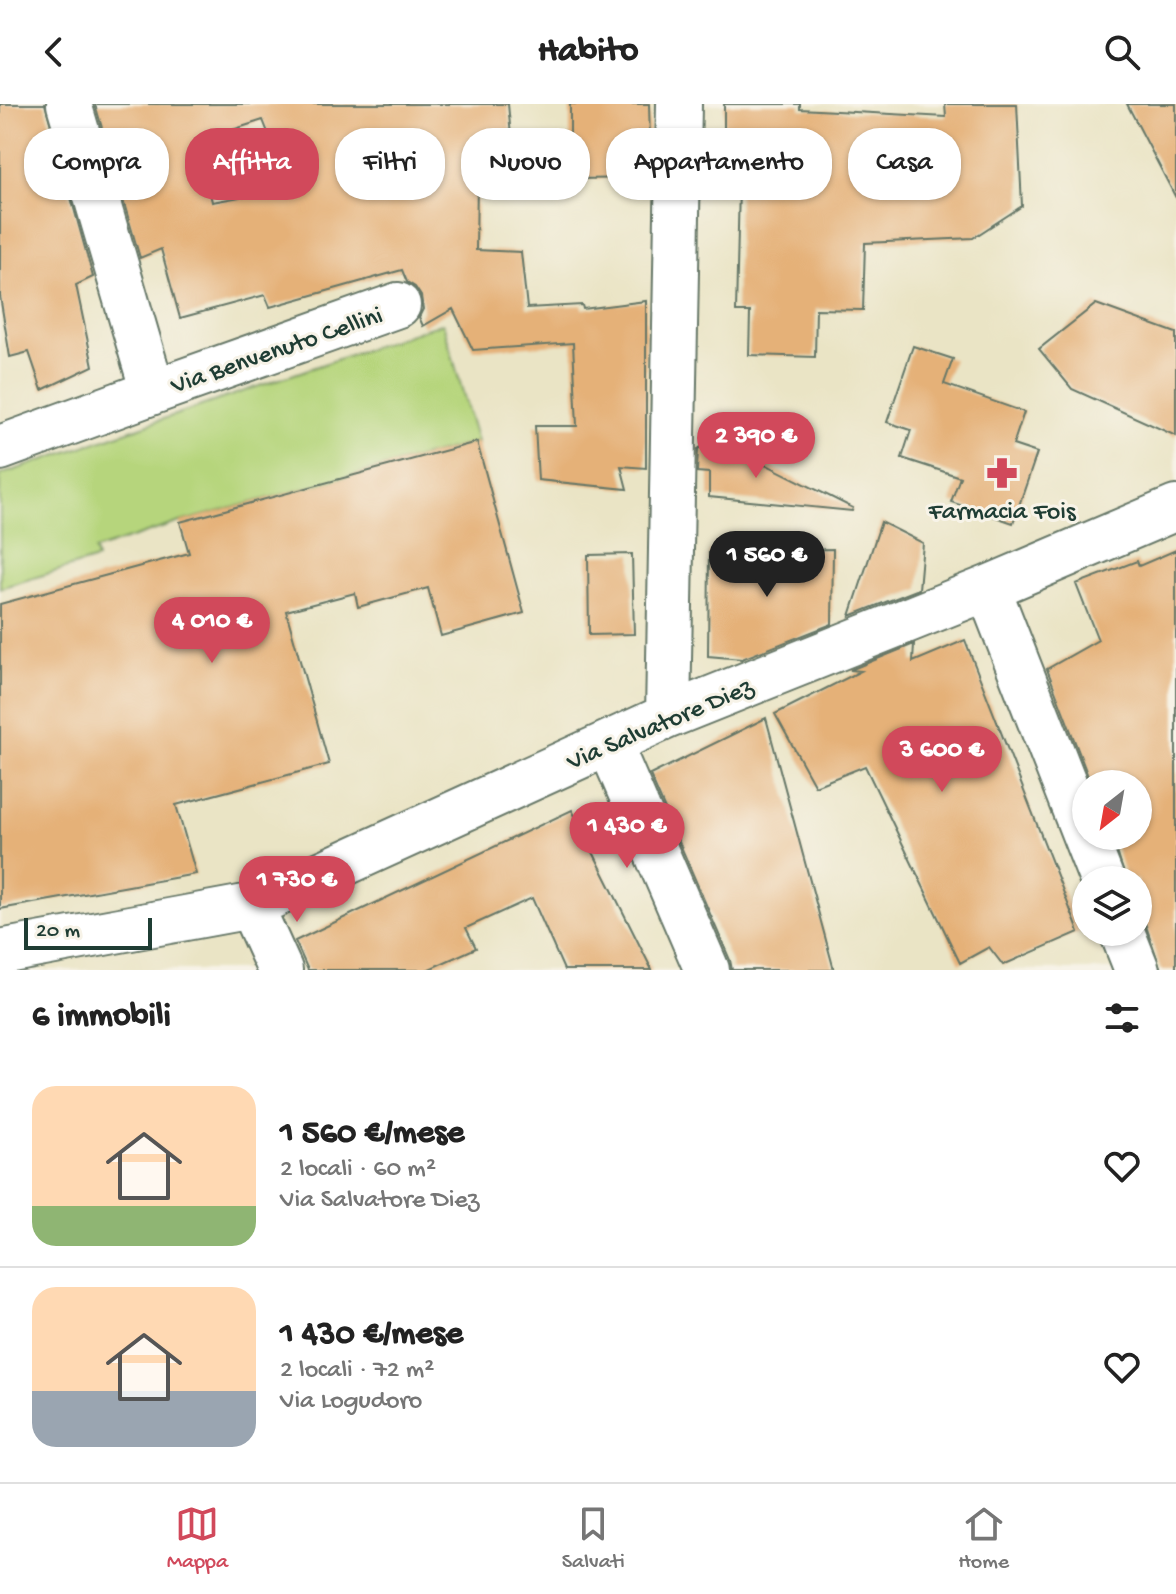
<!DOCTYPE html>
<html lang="it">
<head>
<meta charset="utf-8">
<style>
  :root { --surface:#fff; --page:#f6f6f6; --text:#222; --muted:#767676; --line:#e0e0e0; --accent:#d1495b }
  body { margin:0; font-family:"Gochi Hand",sans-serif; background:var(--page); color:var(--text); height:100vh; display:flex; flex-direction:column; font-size:30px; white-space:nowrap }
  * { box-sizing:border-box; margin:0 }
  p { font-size:26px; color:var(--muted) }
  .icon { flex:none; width:44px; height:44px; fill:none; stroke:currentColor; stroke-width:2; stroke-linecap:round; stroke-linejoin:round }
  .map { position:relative; height:866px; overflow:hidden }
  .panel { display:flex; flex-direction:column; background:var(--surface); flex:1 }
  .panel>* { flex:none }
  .hud { position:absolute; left:24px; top:24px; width:1128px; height:72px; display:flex; gap:16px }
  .needle { width:52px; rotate:211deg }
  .fabs { position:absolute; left:1072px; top:666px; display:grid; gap:16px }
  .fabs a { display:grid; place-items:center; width:80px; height:80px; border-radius:50%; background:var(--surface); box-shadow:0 2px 6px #0004; font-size:40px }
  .scale { position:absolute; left:24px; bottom:20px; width:128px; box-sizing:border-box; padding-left:8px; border:4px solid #1f3d34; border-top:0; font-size:22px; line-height:28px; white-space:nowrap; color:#1f3d34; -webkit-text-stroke:6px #f7f3e8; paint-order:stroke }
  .price { position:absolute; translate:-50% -68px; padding:0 18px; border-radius:28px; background:var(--accent); color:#fff; font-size:26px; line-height:52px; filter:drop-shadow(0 2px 4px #0008) }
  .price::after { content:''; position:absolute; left:50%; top:48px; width:24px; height:18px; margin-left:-12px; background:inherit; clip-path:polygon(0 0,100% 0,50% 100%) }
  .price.selected { background:#222; color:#fff }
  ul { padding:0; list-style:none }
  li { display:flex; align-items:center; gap:24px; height:200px; padding:0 32px }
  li+li { border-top:2px solid var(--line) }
  li span { display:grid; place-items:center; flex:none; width:224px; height:160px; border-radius:24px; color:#555 }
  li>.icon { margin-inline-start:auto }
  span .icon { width:96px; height:96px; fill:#fffc; stroke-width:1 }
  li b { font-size:34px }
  h2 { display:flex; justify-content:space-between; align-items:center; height:96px; padding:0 32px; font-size:34px }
  .chip { padding:0 28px; border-radius:32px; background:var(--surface); box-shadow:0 2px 6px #0004; font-size:28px; line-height:72px }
  .chip.selected { background:var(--accent); color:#fff }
  header { display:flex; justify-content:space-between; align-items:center; height:104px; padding:0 32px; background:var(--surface); font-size:36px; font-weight:800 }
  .dock { display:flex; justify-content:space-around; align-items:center; height:112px; border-top:2px solid var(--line); background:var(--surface); font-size:22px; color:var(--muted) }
  .dock a { display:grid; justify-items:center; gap:4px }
  .dock .selected { color:var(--accent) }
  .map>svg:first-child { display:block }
  .green { fill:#b6d57c; stroke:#6a8958; stroke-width:2 }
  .building { fill:#e5b178; fill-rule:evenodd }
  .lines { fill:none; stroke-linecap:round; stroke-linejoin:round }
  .minor-casing { stroke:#667767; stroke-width:48 }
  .minor { stroke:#fff; stroke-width:44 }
  .labels { text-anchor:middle; stroke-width:6; stroke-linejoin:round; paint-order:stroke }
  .street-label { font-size:26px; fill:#1f3d34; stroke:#f7f3e8 }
  .poi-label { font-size:26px; fill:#1f3d34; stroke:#f7f3e8 }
</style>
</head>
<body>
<header><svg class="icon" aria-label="back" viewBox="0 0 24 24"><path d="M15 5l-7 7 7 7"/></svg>Habito<svg class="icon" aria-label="search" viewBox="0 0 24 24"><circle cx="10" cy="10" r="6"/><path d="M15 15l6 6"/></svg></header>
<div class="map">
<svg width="1176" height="866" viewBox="0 0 1176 866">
  <rect width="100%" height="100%" fill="#f7f3e8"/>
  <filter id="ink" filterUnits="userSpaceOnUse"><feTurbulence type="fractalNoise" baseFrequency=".0125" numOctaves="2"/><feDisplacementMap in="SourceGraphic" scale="16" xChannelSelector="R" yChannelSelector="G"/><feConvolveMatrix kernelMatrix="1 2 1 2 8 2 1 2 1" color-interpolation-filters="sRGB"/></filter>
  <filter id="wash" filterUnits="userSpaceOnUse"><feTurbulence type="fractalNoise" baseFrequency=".006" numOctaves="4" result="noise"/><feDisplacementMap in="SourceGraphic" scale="32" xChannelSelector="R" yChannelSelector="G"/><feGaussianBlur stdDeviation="1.8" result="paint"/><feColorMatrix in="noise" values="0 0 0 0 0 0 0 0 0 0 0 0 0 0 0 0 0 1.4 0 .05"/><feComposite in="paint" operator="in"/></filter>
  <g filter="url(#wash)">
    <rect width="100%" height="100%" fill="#eae4c5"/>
    <path class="green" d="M 443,219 L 477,338 L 180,418 L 95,446 L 97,455 L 0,484 L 0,371 Z"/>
    <g id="blocks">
      <path class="building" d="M 0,0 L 45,0 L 93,173 L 76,181 L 93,262 L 42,286 L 29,248 L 10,253 L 0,192 Z
        M 95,0 L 508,0 L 515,75 L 477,76 L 476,146 L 521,148 L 527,204 L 582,201 L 583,205 L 646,197 L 646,364 L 621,362 L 627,385 L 538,376 L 535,322 L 577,322 L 573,239 L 473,246 L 453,205 L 423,222 L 419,213 L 423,205 L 421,192 L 415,183 L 407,178 L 402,166 L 270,203 L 265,191 L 180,214 L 161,145 L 140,154 ZM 263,16 L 290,84 L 212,98 L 198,37 Z
        M 570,0 L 649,0 L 651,74 L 570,75 Z
        M 724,0 L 800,0 L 800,5 L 946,13 L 945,0 L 1017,0 L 1022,102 L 973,134 L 865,139 L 863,206 L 816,205 L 815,253 L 749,251 L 750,208 L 736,208 L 739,83 L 724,83 Z
        M 1127,0 L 1176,0 L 1176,94 Z
        M 1096,200 L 1176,229 L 1176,332 L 1072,285 L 1039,245 Z
        M 913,242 L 953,255 L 944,280 L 1024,308 L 1013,341 L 1037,349 L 1013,419 L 951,398 L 960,373 L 902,354 L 911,326 L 887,318 Z
        M 709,332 L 853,404 L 852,407 L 709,393 L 709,369 L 697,368 L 698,345 L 709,338 Z
        M 477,338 L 524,509 L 441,532 L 428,484 L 358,503 L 355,489 L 286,507 L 329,660 L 176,701 L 196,770 L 0,805 L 0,500 L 189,449 L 180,418 Z
        M 881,418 L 923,439 L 919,485 L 850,512 Z
        M 833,445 L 832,520 L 742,555 L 708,552 L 709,448 Z
        M 1176,446 L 1176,866 L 1161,866 L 1145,819 L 1138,809 L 1138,776 L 1126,776 L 1112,732 L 1138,732 L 1138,680 L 1091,680 L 1047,565 L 1098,536 L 1076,480 L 1137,457 L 1139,462 Z
        M 632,450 L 634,530 L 589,531 L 588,451 Z
        M 965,536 L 1079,828 L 1003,861 L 989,843 L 960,859 L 865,662 L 815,682 L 775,610 L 861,567 L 850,566 L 914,540 L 913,558 Z
        M 766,614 L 834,866 L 732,866 L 730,856 L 650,671 Z
        M 572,706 L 652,866 L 564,866 L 532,794 L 466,824 L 476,844 L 427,866 L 308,866 L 295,837 Z"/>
    </g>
  </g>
  <g filter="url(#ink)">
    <use href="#blocks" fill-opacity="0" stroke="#667767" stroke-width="2"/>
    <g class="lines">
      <defs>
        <path id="minor" d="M 153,288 L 398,201
          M 0,344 L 153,288 L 69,0
          M 988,484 L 1102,776
          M 668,612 L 679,0
          M 609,639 L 707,866
          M 251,802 L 280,866
          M 1122,828 L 1137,866
          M 0,848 L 251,802 L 668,612 L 988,484 L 1176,404"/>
      </defs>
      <use href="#minor" class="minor-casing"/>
      <use href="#minor" class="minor"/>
    </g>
  </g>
  <defs>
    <symbol id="pharmacy-bare" viewBox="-9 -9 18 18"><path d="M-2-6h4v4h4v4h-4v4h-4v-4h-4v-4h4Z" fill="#d1495b" stroke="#f7f3e8" stroke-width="2.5" paint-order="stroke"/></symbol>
  </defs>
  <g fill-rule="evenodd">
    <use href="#pharmacy-bare" x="980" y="347" width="44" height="44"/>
  </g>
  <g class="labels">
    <g class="street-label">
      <text transform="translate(276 244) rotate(-19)" y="9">Via Benvenuto Cellini</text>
      <text transform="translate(659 618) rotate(-23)" y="9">Via Salvatore Diez</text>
    </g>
    <g class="poi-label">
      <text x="1002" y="414">Farmacia Fois</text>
    </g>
  </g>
</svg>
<div class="fabs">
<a><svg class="needle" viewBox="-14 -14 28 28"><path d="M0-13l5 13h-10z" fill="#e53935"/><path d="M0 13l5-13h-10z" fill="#767676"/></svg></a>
<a><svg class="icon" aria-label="layers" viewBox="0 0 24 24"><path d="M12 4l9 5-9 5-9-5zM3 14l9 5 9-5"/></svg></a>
</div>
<div class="scale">20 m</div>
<b class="price" style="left:756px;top:376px">2 390 €</b>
<b class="price selected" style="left:767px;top:495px">1 560 €</b>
<b class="price" style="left:212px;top:561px">4 010 €</b>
<b class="price" style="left:942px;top:690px">3 600 €</b>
<b class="price" style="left:627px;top:766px">1 430 €</b>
<b class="price" style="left:297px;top:820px">1 730 €</b>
<div class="hud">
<a class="chip">Compra</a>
<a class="chip selected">Affitta</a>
<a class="chip">Filtri</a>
<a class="chip">Nuovo</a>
<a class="chip">Appartamento</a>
<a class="chip">Casa</a>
</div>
</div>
<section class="panel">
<h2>6 immobili<svg class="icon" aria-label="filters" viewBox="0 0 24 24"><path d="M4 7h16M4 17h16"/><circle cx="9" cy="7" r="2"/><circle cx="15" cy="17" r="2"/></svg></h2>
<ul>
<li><span style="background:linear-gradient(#ffd9b3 75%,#8fb573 0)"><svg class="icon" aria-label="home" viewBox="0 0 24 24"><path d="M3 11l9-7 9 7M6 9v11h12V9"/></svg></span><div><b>1 560 €/mese</b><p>2 locali · 60 m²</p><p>Via Salvatore Diez</p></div><svg class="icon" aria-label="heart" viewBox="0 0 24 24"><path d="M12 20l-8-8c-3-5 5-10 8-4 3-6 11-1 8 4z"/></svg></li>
<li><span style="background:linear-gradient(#ffd9b3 65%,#9aa5b1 0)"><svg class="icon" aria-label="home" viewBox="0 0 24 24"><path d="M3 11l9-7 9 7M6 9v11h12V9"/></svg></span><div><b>1 430 €/mese</b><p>2 locali · 72 m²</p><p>Via Logudoro</p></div><svg class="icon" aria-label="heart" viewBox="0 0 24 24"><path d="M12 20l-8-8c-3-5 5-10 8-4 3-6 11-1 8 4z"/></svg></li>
</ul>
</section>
<nav class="dock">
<a class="selected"><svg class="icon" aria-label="map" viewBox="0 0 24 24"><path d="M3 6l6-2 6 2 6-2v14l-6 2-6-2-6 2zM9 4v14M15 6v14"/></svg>Mappa</a>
<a><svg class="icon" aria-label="saved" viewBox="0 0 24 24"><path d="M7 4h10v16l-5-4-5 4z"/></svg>Salvati</a>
<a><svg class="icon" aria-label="home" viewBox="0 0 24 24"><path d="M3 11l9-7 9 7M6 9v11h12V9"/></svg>Home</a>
</nav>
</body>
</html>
